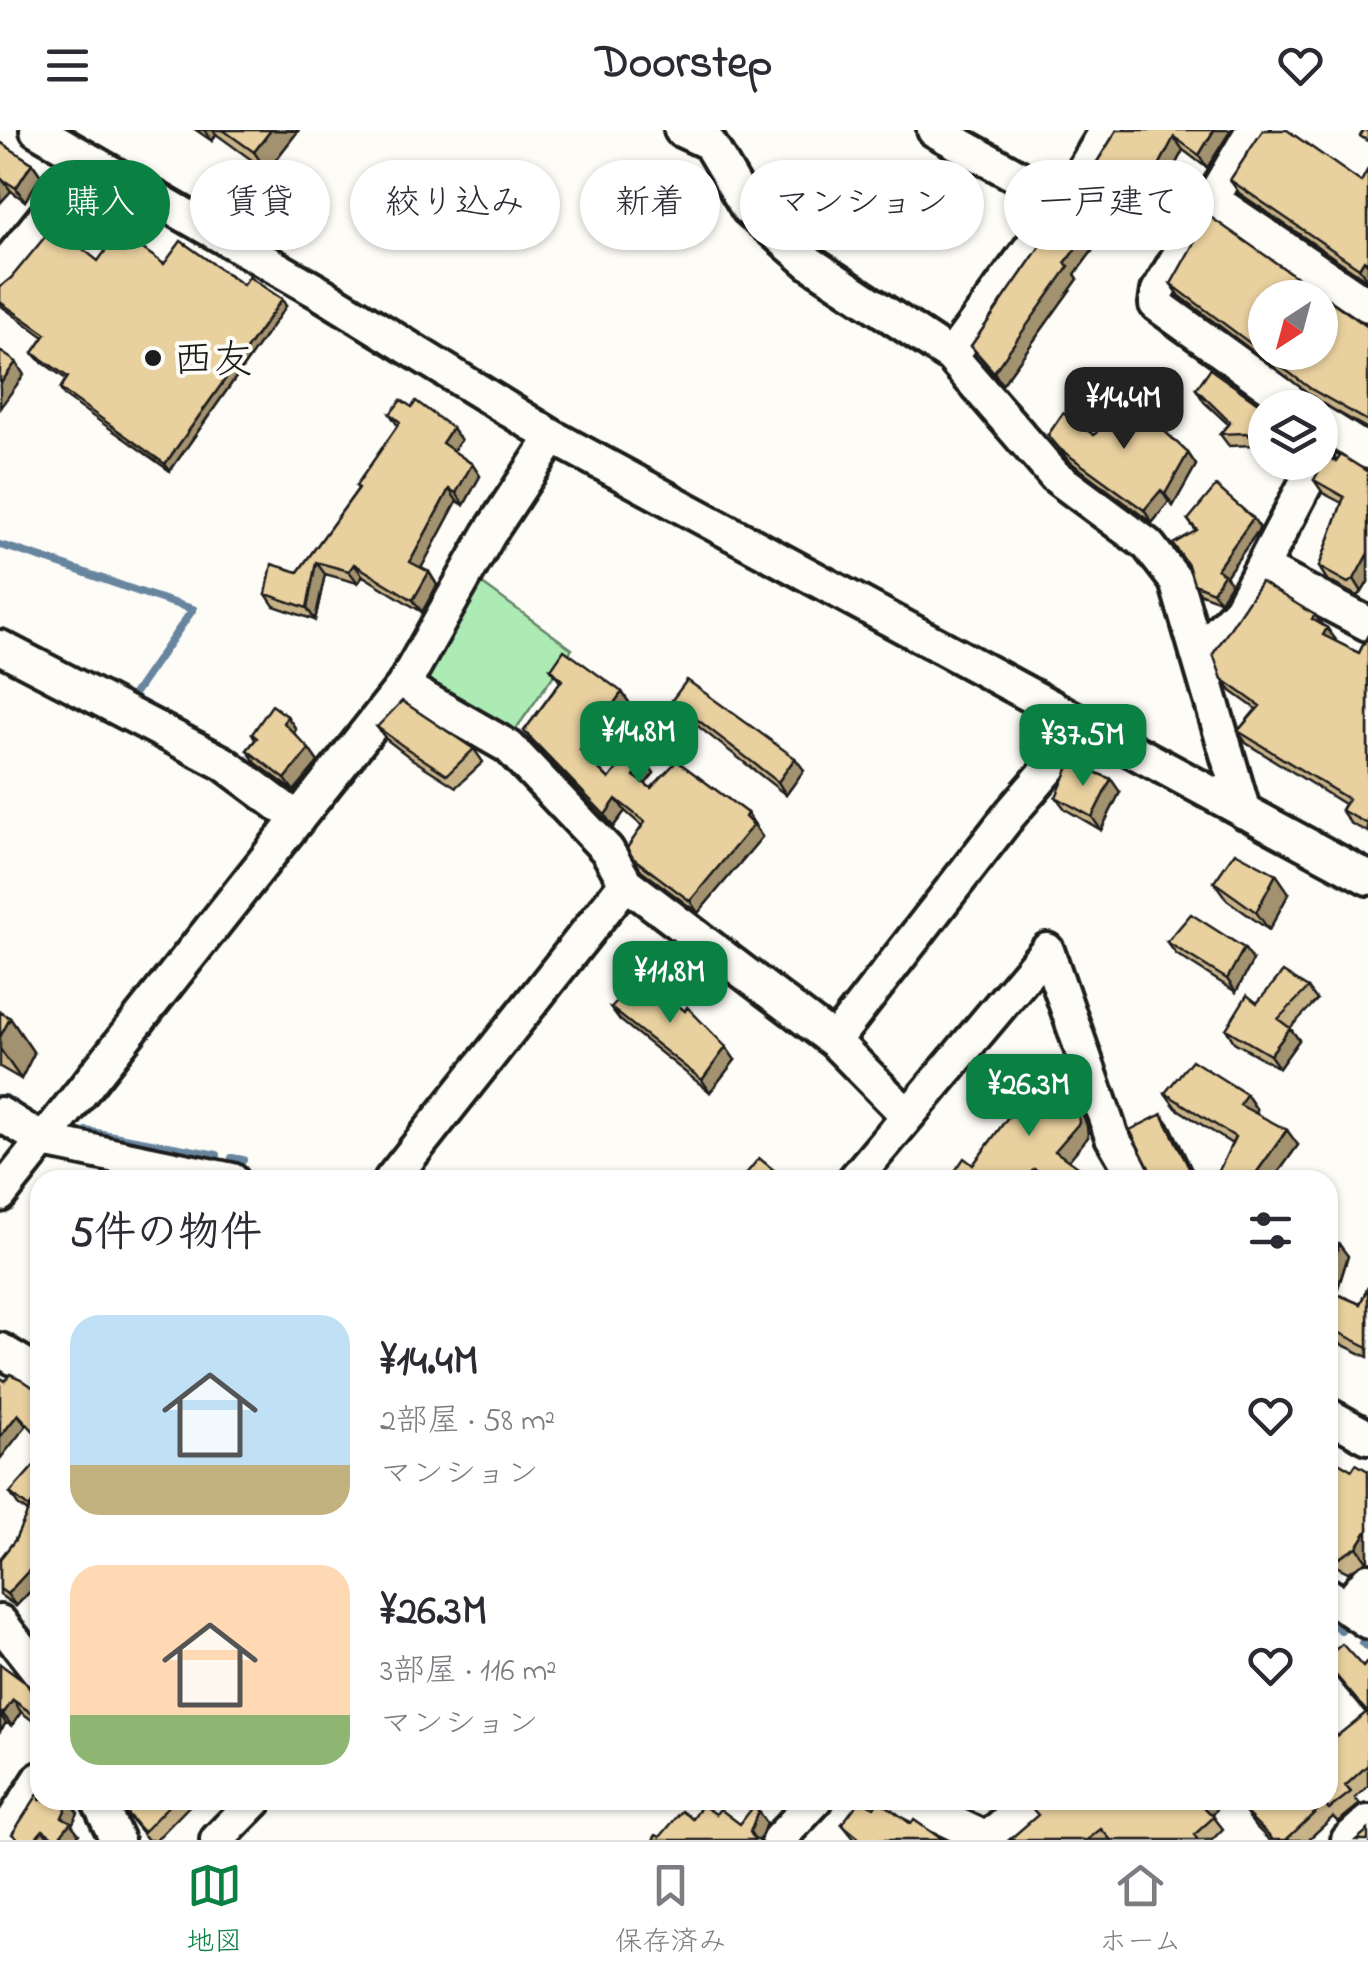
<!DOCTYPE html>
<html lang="ja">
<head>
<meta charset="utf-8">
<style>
  :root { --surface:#fff; --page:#f7f7f7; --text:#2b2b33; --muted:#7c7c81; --line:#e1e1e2; --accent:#0b8043 }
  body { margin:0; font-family:"Indie Flower","Klee One",sans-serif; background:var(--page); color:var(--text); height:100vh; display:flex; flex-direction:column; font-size:38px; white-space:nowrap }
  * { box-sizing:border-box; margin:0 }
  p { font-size:32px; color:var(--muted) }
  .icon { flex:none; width:55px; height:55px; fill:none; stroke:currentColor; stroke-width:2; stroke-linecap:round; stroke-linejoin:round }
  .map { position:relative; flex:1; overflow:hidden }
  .sheet { position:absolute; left:30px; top:1040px; width:1308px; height:640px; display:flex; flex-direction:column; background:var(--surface); border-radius:30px; box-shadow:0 2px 8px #0004 }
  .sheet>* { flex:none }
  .guide { position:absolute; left:30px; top:30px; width:1310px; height:90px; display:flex; gap:20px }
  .needle { width:65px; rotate:216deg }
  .buttons { position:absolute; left:1248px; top:150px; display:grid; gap:20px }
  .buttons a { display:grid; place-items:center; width:90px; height:90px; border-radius:50%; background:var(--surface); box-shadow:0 2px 8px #0004; font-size:50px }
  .price { position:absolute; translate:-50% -85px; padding:0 22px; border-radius:20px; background:var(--accent); color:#fff; font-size:32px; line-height:65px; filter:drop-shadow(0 2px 5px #0008) }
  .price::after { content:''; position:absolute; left:50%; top:60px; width:30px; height:22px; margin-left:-15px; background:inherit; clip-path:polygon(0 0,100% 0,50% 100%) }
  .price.current { background:#222; color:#fff }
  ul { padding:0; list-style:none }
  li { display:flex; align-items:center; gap:30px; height:250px; padding:0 40px }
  li span { display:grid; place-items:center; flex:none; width:280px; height:200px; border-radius:30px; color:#555 }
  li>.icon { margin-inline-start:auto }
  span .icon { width:120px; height:120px; fill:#fffc; stroke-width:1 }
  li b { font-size:42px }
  h2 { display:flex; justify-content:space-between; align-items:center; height:120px; padding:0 40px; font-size:42px }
  .tag { padding:0 35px; border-radius:45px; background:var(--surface); box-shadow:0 2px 8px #0004; font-size:35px; line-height:90px }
  .tag.current { background:var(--accent); color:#fff }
  header { display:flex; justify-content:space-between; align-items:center; height:130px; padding:0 40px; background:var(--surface); font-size:45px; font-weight:800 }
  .menu { display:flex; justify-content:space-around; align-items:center; height:140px; border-top:2px solid var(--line); background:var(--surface); font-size:28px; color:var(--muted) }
  .menu a { display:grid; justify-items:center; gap:5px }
  .menu .current { color:var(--accent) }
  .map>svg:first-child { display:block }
  .green { fill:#acecb4; stroke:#648468; stroke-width:2.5 }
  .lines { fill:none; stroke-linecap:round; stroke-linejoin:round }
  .stream { stroke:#68859f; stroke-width:8 }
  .minor-casing { stroke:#1c1c1c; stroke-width:40 }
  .minor { stroke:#fdfcf7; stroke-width:32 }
  .wall { fill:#c8b389; stroke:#1c1c1c; stroke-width:2.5 }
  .shaded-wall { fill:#a3926f; stroke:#1c1c1c; stroke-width:2.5 }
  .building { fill:#e9d09f; stroke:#1c1c1c; stroke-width:2.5; fill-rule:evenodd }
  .poi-dot { fill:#1c1c1c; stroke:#fdfcf7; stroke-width:4 }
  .labels { text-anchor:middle; stroke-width:8; stroke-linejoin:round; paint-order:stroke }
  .poi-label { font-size:40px; fill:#1c1c1c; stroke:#fdfcf7; text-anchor:start }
</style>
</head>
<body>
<header><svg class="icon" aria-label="menu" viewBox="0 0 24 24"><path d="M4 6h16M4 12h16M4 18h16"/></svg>Doorstep<svg class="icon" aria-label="heart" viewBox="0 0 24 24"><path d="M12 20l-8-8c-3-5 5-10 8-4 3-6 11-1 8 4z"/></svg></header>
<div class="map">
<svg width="1368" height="1710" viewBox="0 0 1368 1710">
  <rect width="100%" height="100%" fill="#fdfcf7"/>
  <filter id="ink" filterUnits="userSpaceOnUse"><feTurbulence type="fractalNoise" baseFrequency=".01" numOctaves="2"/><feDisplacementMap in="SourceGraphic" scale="20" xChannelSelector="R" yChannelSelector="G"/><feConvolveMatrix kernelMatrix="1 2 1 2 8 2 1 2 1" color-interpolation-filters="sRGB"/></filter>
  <g filter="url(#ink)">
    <path class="green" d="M 477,450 L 572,519 L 511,606 L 418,553 Z"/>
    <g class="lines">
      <path class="stream" d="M 0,415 C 68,434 126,460 193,479 L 132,567 L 192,599
        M 6,968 L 25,981
        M 86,1001 L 217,1025
        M 232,1028 L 243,1030
        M 1328,1491 L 1341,1500
        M 1362,1513 L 1368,1517"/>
      <defs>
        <path id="minor" d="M 37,0 L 322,164 L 553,307 L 1368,748
          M 681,0 L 709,13 L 748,79 L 810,133 L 951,226 L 1055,346 L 1148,415 L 1176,451 L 1244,682
          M 934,0 L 1064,72
          M 1253,0 L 1158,161 L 1156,174 L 1300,278
          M 1212,69 L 1368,175
          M 0,142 L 90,31
          M 951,226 L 1064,72 L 1107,0
          M 1320,292 L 1368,322
          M 1262,438 L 1368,494
          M 0,517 L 223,633 L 298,689
          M 1197,524 L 1240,479 L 1317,332
          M 403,556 L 509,617 L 607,720 L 626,753 L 834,911 L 906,984
          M 834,911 L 1011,683 L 1088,593
          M 0,984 L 44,1011 L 232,1050
          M 391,1050 L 626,753
          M 854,1050 L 1047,820 L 1112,1007 L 1137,1050
          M 0,1065 L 403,556 L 489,404 L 553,307
          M 0,1220 L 40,1244
          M 1328,1285 L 1368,1307
          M 1328,1465 L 1368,1492
          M 1346,1476 L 1368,1450
          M 0,1492 L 40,1543
          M 98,1670 L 117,1710
          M 905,1670 L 987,1709 L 1030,1670
          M 1,1710 L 40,1649
          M 217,1710 L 256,1670
          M 778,1710 L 816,1670
          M 1348,1710 L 1368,1692"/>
      </defs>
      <use href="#minor" class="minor-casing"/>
      <use href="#minor" class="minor"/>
    </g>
    <path class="wall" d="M 196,0 L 297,0 L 298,1 L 267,41 L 216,4 L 212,11 Z
      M 1117,0 L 1231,0 L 1207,38 L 1183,20 L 1166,52 L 1179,59 L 1187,72 L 1168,104 L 1124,78 L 1075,144 L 1078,149 L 1002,255 L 971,216 L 1084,53 Z
      M 0,12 L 32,33 L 41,46 L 25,71 L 11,61 L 0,73 Z
      M 1368,39 L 1368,151 L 1239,63 L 1230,50 L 1361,52 Z
      M 98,131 L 164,134 L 243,155 L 286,176 L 170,341 L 64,266 L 60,259 L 66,249 L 38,229 L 33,223 L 44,207 L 0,175 L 0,157 Z
      M 1171,154 L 1368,197 L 1368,299 L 1320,272 L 1180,166 Z
      M 1196,259 L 1265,278 L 1265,324 L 1254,315 L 1229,316 L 1220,304 L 1228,294 L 1204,272 Z
      M 390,284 L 461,310 L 453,321 L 472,334 L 480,346 L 464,375 L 457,371 L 421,438 L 429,442 L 437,455 L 422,482 L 363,446 L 358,453 L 325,444 L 315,490 L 274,476 L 266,464 L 298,442 L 358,359 L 356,356 L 398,296 Z
      M 1048,305 L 1094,305 L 1188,323 L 1196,335 L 1173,376 L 1169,372 L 1152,393 L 1069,331 Z
      M 1336,332 L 1368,342 L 1368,452 L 1362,462 L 1357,466 L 1327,450 L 1319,437 L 1342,373 L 1323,363 L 1314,350 Z
      M 1188,390 L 1260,398 L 1226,446 L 1231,453 L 1220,471 L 1201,464 L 1194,454 L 1196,401 Z
      M 1315,485 L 1322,495 L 1327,498 L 1335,511 L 1359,523 L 1368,505 L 1368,702 L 1350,693 L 1341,680 L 1344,674 L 1246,613 L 1238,601 L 1256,579 L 1231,561 L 1222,549 Z
      M 551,539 L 622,562 L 630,574 L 590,630 L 609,649 L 645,631 L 654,643 L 645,654 L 651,658 L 747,683 L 755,695 L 755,697 L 762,707 L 698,783 L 641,740 L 633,728 L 642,696 L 625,681 L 613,697 L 533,613 L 524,601 L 560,552 Z
      M 672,570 L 804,640 L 786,665 L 681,583 Z
      M 287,586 L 296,599 L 294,603 L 318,632 L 294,661 L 256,633 L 247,620 L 255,610 L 252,604 Z
      M 377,597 L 474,619 L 483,632 L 456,657 L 412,629 L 386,609 Z
      M 1120,662 L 1101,700 L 1065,679 L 1056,667 Z
      M 1214,752 L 1289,763 L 1269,800 L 1227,770 Z
      M 1167,812 L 1253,830 L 1236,862 L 1176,824 Z
      M 1308,858 L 1317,870 L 1290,898 L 1299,910 L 1279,938 L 1234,912 L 1226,899 L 1257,873 Z
      M 611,878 L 735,930 L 710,962 L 620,890 Z
      M 0,882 L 10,888 L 34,923 L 21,949 L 0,937 Z
      M 1165,963 L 1246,964 L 1257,980 L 1255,983 L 1298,1015 L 1273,1050 L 1220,1050 L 1217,1045 L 1232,1014 L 1176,978 Z
      M 1009,971 L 1074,973 L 1084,987 L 1087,996 L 1088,1007 L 1068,1030 L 1096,1050 L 949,1050 L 973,1035 L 1015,978 Z
      M 1328,1109 L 1348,1126 L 1336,1164 L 1360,1174 L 1368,1157 L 1368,1227 L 1328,1208 Z
      M 1328,1326 L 1367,1431 L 1348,1442 L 1328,1432 Z
      M 40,1329 L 40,1451 L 16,1476 L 0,1465 L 0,1429 L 15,1410 L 28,1382 L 18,1375 L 10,1363 Z
      M 1328,1526 L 1363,1537 L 1368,1531 L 1368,1656 L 1355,1668 L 1360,1674 L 1338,1692 L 1333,1687 L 1308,1710 L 1269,1710 L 1254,1695 L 1245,1682 L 1366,1583 L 1328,1538 Z
      M 0,1534 L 40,1573 L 40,1596 L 21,1582 L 12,1596 L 6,1593 L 0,1601 Z
      M 123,1670 L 195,1670 L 156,1710 L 148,1710 L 128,1686 L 119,1674 Z
      M 874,1677 L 911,1694 L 943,1710 L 855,1710 L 842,1694 Z
      M 1212,1685 L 1223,1699 L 1212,1710 L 1009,1710 Z"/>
    <path class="shaded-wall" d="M 204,0 L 213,0 L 216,4 L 212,11 Z
      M 271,0 L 298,1 L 267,41 L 254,22 Z
      M 1214,0 L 1231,0 L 1207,38 L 1199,25 Z
      M 1174,7 L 1183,20 L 1163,58 L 1154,45 Z
      M 32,33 L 41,46 L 25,71 L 16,58 Z
      M 2,49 L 11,61 L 0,73 L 0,51 Z
      M 1179,59 L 1187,72 L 1168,104 L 1160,92 Z
      M 1115,65 L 1124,78 L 1075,144 L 1078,149 L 1002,255 L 994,242 L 1065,133 Z
      M 1364,130 L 1368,135 L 1368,151 L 1359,138 Z
      M 282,169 L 286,176 L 170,341 L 165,334 Z
      M 16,232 L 24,245 L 0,278 L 0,254 Z
      M 452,298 L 461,310 L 450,325 L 442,313 Z
      M 1188,323 L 1196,335 L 1173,376 L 1165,364 Z
      M 1281,332 L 1296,332 L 1288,343 Z
      M 472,334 L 480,346 L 464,375 L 456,363 Z
      M 449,359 L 457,371 L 418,444 L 410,432 Z
      M 1161,360 L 1169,372 L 1152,393 L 1144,380 Z
      M 1253,388 L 1260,398 L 1226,446 L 1231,453 L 1220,471 L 1213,462 L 1217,439 Z
      M 1368,423 L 1368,452 L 1362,462 L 1354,449 Z
      M 316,432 L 325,444 L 315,490 L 307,478 Z
      M 354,434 L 363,446 L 358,453 L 349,441 Z
      M 429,442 L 437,455 L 422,482 L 413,470 Z
      M 1327,498 L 1336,510 L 1332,518 L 1323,505 Z
      M 622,562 L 630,574 L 589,632 L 580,620 Z
      M 287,586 L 296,599 L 292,605 L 284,593 Z
      M 309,619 L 318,632 L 294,661 L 285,649 Z
      M 795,628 L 804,640 L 786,665 L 778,652 Z
      M 645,631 L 654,643 L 642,658 L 634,646 Z
      M 1111,649 L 1120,662 L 1101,700 L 1092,687 Z
      M 616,669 L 625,681 L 613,697 L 605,685 Z
      M 747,683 L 762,707 L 698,783 L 690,771 Z
      M 1276,744 L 1289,763 L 1269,800 L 1256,782 Z
      M 1244,818 L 1253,830 L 1236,862 L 1227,849 Z
      M 10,888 L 34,923 L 21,949 L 0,919 L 0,907 Z
      M 1290,898 L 1299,910 L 1279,938 L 1270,925 Z
      M 726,917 L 735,930 L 710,962 L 702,950 Z
      M 1246,964 L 1257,980 L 1251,991 L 1240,975 Z
      M 1074,973 L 1084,987 L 1087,996 L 1088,1007 L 1065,1035 L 1055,1021 Z
      M 1162,984 L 1171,996 L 1197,1050 L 1195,1050 Z
      M 1287,1000 L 1298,1015 L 1273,1050 L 1251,1050 Z
      M 1034,1039 L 1042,1050 L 1025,1050 Z
      M 1339,1114 L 1348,1126 L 1336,1164 L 1328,1152 Z
      M 18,1284 L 26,1296 L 0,1329 L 0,1307 Z
      M 40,1363 L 40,1386 L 37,1389 L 29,1378 Z
      M 1368,1400 L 1368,1429 L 1367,1431 L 1357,1417 Z
      M 33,1436 L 40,1446 L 40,1451 L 16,1476 L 7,1464 Z
      M 13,1570 L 21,1582 L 12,1596 L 3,1584 Z
      M 0,1584 L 6,1593 L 0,1601 Z
      M 64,1670 L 72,1670 L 71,1674 L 78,1683 L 72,1695 L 79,1704 L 74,1710 L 57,1710 Z
      M 1205,1670 L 1223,1670 L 1211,1688 L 1202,1675 Z
      M 758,1681 L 766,1693 L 760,1710 L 755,1710 L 750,1702 Z
      M 43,1700 L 50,1710 L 34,1710 Z"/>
    <path class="building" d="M 223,0 L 271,0 L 254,22 Z
      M 1117,0 L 1214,0 L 1199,25 L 1174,7 L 1154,45 L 1179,59 L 1160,92 L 1115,65 L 1065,133 L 1069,136 L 994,242 L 971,216 L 1084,53 Z
      M 1263,0 L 1287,0 L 1361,52 L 1368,39 L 1368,133 L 1364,130 L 1359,138 L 1230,50 Z
      M 1364,0 L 1368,0 L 1368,11 L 1360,6 Z
      M 0,12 L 32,33 L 16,58 L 2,49 L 0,51 Z
      M 1209,86 L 1368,197 L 1368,291 L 1311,259 L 1171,154 ZM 1265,168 L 1320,168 L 1320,222 L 1265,222 Z
      M 54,96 L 98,131 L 119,102 L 164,134 L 181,111 L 243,155 L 249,147 L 282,169 L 165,334 L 60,259 L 68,247 L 33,223 L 46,204 L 0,172 L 0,157 L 11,148 Z
      M 0,221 L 16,232 L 0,254 Z
      M 1210,239 L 1265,278 L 1265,319 L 1246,303 L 1220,304 L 1230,292 L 1196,259 Z
      M 1128,267 L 1188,323 L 1165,364 L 1161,360 L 1144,380 L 1060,319 L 1048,305 L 1063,283 L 1094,305 Z
      M 401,270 L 412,277 L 416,271 L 452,298 L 442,313 L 472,334 L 456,363 L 449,359 L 410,432 L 429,442 L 413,470 L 354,434 L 349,441 L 316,432 L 307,478 L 266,464 L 272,434 L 298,442 L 359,358 L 356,356 L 400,292 L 390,284 Z
      M 1341,325 L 1368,342 L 1368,423 L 1354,449 L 1348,453 L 1319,437 L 1344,367 L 1314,350 L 1326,327 L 1336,332 Z
      M 1216,356 L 1253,388 L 1217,439 L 1224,444 L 1213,462 L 1194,454 L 1188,435 L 1173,414 L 1197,400 L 1188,390 Z
      M 1261,452 L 1315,485 L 1312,489 L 1327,498 L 1323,505 L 1359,523 L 1368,505 L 1368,694 L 1341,680 L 1348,669 L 1238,601 L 1260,576 L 1222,549 L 1213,524 Z
      M 564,520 L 622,562 L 580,620 L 609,649 L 631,620 L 645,631 L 634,646 L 651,658 L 677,631 L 747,683 L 745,687 L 753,695 L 690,771 L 633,728 L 627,718 L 645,692 L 616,669 L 605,685 L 524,601 L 562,550 L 551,539 Z
      M 687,550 L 795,628 L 778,652 L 672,570 Z
      M 402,571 L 474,619 L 447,645 L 403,616 L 377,597 Z
      M 272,575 L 287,586 L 284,593 L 309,619 L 285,649 L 247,620 L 257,608 L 252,604 Z
      M 1071,632 L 1111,649 L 1092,687 L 1056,667 Z
      M 1235,722 L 1276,744 L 1256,782 L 1214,752 Z
      M 1191,784 L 1244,818 L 1227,849 L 1167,812 Z
      M 1283,842 L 1308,858 L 1278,889 L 1290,898 L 1270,925 L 1226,899 L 1247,865 L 1257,873 Z
      M 639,843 L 685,881 L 687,877 L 726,917 L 702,950 L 611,878 Z
      M 0,882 L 10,888 L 0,907 Z
      M 1192,930 L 1246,964 L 1240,975 L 1287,1000 L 1251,1050 L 1227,1050 L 1217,1045 L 1235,1007 L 1165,963 Z
      M 1029,941 L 1074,973 L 1078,983 L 1079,993 L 1055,1021 L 1096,1050 L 1049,1050 L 1034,1039 L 1025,1050 L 949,1050 L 964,1028 L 973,1035 L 1016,976 L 1009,971 Z
      M 1162,984 L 1195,1050 L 1155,1050 L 1130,1000 Z
      M 759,1028 L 786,1050 L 741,1050 Z
      M 1328,1109 L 1339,1114 L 1328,1151 Z
      M 1368,1157 L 1368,1217 L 1328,1197 L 1328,1160 L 1360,1174 Z
      M 10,1244 L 21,1249 L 40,1262 L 40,1308 L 18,1284 L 0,1307 L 0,1247 L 5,1251 Z
      M 1328,1326 L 1352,1340 L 1356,1334 L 1368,1341 L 1368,1400 L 1357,1417 L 1339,1428 L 1328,1423 Z
      M 40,1329 L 40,1363 L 29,1378 L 10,1363 Z
      M 29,1379 L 40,1386 L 40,1442 L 33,1436 L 7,1464 L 0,1459 L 0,1429 L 15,1410 Z
      M 1342,1514 L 1363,1537 L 1368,1531 L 1368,1635 L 1345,1656 L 1351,1662 L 1329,1679 L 1324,1674 L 1286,1710 L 1273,1710 L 1245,1682 L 1252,1670 L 1328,1670 L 1328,1595 L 1337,1606 L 1367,1582 L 1328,1536 L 1328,1526 Z
      M 0,1534 L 26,1553 L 40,1574 L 40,1589 L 13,1570 L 3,1584 L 0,1582 Z
      M 40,1661 L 40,1670 L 67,1670 L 69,1672 L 62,1687 L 71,1692 L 57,1710 L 43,1700 L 34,1710 L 19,1710 L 12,1704 Z
      M 123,1670 L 174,1670 L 143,1702 L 119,1674 Z
      M 860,1670 L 874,1677 L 879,1670 L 911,1694 L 914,1690 L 943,1710 L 861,1710 L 842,1694 Z
      M 1035,1670 L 1205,1670 L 1202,1675 L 1214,1687 L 1194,1705 L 1198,1710 L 1111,1710 L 1101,1699 L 1087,1710 L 1009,1710 L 1038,1685 L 1030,1676 Z
      M 702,1675 L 716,1684 L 720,1679 L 740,1694 L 753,1677 L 758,1681 L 750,1702 L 755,1710 L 653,1710 L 656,1705 L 660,1707 L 682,1681 L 693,1689 Z
      M 1368,1700 L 1368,1710 L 1356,1710 Z"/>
  </g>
  <circle class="poi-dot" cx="153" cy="228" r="10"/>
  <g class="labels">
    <g class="poi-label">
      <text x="173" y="242">西友</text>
    </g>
  </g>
</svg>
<div class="buttons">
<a><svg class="needle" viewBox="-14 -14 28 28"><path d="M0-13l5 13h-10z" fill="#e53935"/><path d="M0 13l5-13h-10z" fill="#7c7c81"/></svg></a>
<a><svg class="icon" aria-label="layers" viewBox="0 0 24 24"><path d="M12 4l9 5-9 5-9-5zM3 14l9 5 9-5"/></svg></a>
</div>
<b class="price current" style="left:1124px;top:322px">¥14.4M</b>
<b class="price" style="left:639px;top:656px">¥14.8M</b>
<b class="price" style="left:1083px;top:659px">¥37.5M</b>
<b class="price" style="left:670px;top:896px">¥11.8M</b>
<b class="price" style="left:1029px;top:1009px">¥26.3M</b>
<div class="guide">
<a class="tag current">購入</a>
<a class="tag">賃貸</a>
<a class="tag">絞り込み</a>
<a class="tag">新着</a>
<a class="tag">マンション</a>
<a class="tag">一戸建て</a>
</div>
<section class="sheet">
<h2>5件の物件<svg class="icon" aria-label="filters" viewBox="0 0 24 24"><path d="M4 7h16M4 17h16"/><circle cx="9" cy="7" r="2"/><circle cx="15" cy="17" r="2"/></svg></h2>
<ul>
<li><span style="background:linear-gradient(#bfe0f5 75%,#c2b280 0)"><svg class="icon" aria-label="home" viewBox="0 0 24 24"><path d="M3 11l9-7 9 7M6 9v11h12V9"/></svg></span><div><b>¥14.4M</b><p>2部屋 · 58 m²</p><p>マンション</p></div><svg class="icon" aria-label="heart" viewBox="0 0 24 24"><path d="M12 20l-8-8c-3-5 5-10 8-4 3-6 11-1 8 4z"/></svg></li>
<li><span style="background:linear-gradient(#ffd9b3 75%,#8fb573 0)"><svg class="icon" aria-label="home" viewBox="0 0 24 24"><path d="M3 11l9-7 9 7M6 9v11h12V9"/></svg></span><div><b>¥26.3M</b><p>3部屋 · 116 m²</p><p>マンション</p></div><svg class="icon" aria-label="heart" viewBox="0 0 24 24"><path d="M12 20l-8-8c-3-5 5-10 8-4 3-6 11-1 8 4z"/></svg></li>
</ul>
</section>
</div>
<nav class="menu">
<a class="current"><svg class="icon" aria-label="map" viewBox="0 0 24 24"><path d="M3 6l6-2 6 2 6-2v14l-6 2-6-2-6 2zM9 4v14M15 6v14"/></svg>地図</a>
<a><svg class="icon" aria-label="saved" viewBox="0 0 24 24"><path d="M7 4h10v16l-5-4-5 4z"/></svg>保存済み</a>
<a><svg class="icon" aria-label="home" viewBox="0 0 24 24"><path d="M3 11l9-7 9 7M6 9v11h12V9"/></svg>ホーム</a>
</nav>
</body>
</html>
